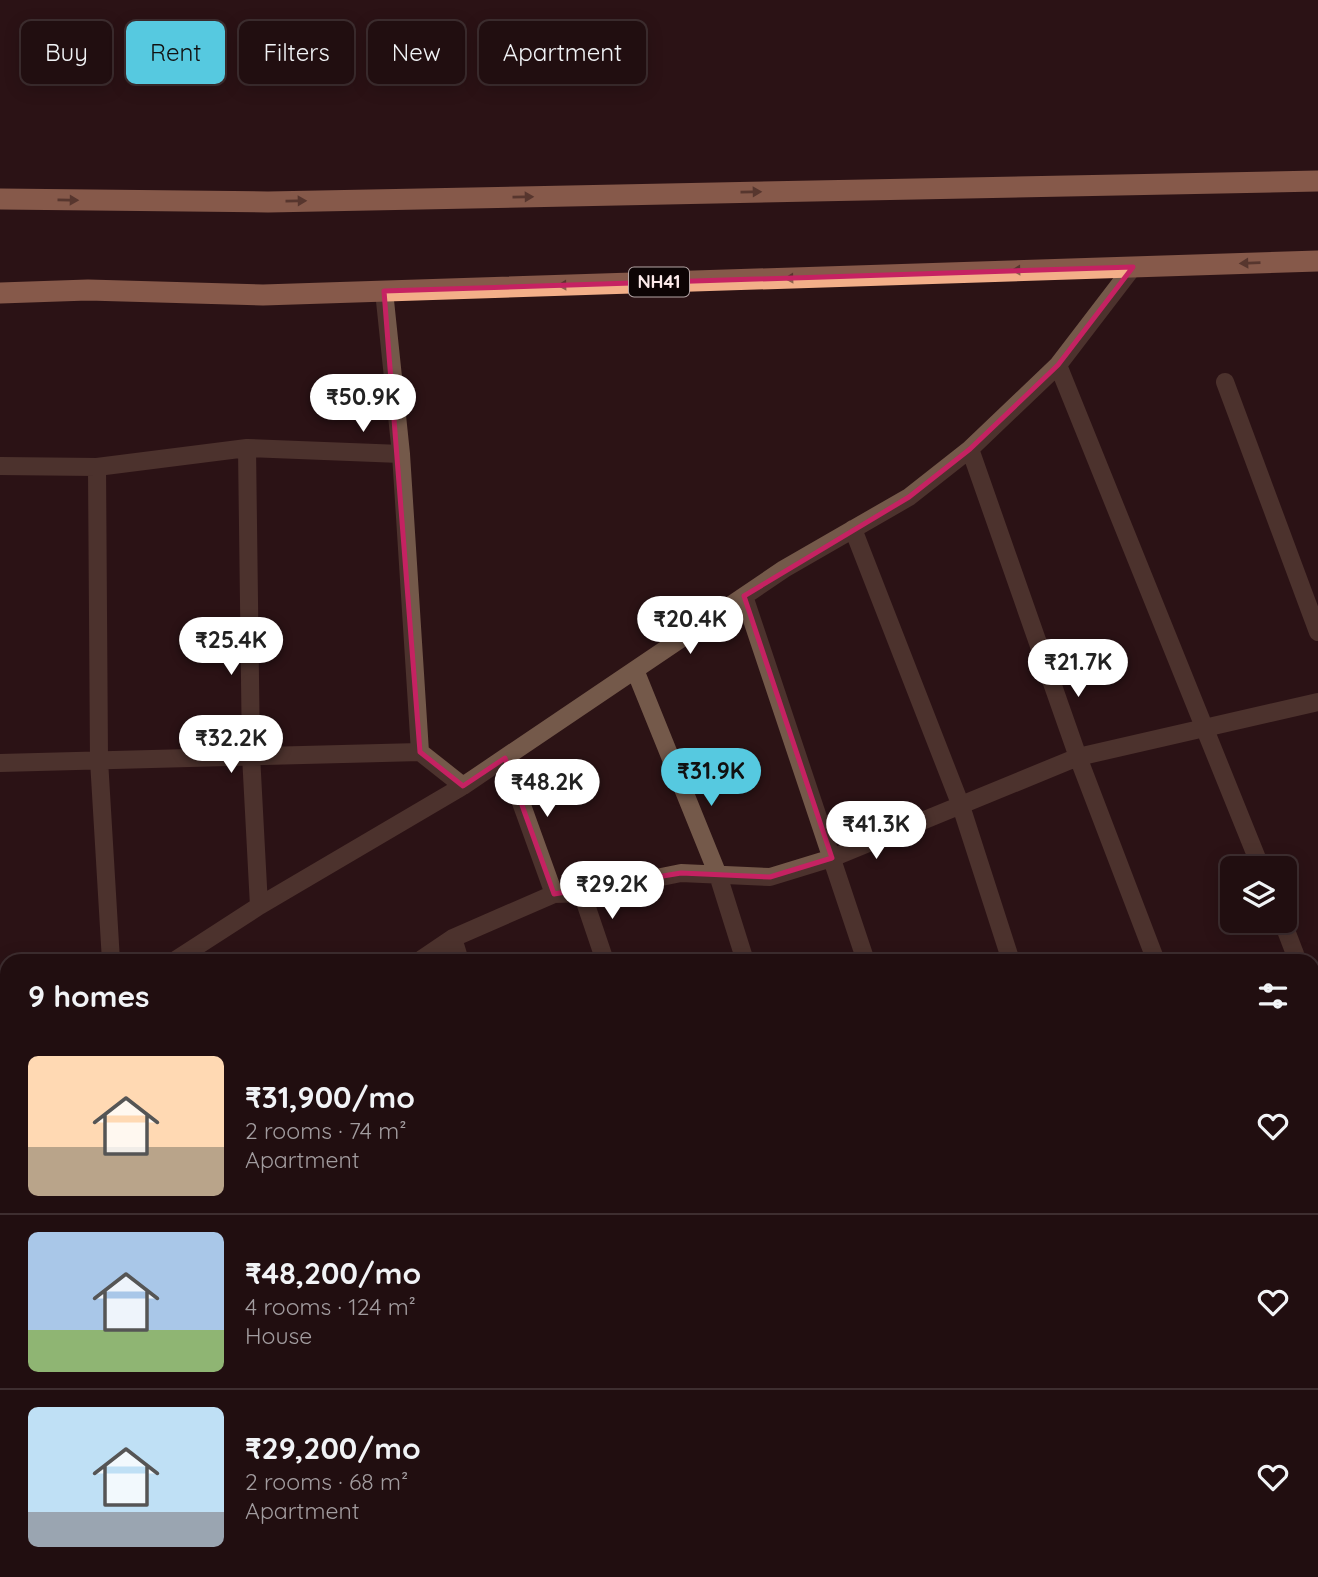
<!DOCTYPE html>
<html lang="en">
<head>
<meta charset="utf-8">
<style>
  :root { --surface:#210e10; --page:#291719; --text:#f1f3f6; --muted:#a29c9f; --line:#3e2e30; --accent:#56c9e0 }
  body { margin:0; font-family:Quicksand,sans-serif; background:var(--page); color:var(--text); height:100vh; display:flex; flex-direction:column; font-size:26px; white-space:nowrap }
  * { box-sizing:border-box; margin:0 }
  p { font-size:23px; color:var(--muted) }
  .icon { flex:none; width:38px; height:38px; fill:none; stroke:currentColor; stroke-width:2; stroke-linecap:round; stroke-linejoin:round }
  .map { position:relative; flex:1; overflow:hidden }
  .panel { position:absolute; left:0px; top:954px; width:1320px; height:625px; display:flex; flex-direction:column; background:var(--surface); border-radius:21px 21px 0 0; box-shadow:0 4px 18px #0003,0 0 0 2px var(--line) }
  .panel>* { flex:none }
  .top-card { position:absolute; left:21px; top:21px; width:700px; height:63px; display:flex; gap:14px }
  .tools { position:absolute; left:1220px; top:856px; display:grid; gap:14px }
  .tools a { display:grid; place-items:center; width:77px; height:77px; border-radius:10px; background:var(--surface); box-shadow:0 4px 18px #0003,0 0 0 2px var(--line); font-size:35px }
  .price { position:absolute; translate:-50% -60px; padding:0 16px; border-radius:24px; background:#fff; color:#222; font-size:23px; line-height:46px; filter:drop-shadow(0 2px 4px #0008) }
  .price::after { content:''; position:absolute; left:50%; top:42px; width:21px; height:16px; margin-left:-10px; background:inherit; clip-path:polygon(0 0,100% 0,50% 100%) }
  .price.selected { background:var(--accent); color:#111 }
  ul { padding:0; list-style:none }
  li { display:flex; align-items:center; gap:21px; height:175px; padding:0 28px }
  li+li { border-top:2px solid var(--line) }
  li span { display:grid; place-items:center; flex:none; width:196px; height:140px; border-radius:10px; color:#555 }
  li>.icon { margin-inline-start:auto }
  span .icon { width:84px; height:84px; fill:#fffc; stroke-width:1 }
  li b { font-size:30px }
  h2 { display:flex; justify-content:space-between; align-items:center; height:84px; padding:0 28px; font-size:30px }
  .chip { padding:0 24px; border-radius:10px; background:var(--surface); box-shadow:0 4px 18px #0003,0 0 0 2px var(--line); font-size:24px; line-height:63px }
  .chip.selected { background:var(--accent); color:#111 }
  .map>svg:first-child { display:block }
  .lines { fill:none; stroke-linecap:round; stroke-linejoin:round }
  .minor { stroke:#74594a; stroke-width:18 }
  .highway { stroke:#f3af89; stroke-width:21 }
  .oneway { fill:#8c624d }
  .marked { fill:none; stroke:#c52262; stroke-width:5; stroke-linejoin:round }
  .labels { text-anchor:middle; stroke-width:7; stroke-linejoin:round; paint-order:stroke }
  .shield { fill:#0d0404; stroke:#b4a5a5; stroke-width:2 }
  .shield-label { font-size:18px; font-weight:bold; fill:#fceaea }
</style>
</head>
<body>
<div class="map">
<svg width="1318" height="1577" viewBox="0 0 1318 1577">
  <rect width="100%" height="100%" fill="#2c1315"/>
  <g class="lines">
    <path class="minor" d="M 384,291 L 401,454
      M 1058,365 L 1261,868
      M 1225,382 L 1318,632
      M 247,448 L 251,755 L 259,906
      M 970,449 L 1078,757 L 1156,961
      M 0,466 L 97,467 L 247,448 L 401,454 L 420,752
      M 97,467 L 99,760 L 111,961
      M 853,529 L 961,806 L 1011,961
      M 744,596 L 866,961
      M 635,670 L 718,875 L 745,961
      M 505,758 L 554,894
      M 0,763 L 420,752 L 463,786
      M 582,893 L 605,961
      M 1282,920 L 1295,954
      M 453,938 L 460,961
      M 174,961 L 259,906 L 463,786 L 784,569 L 909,497 L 970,449 L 1058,365 L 1133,267
      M 419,961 L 453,938 L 554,894 L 582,893 L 681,873 L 770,877 L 832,858 L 1078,757 L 1318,702
      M 0,1069 L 7,1065
      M 0,1254 L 7,1261
      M 1312,1308 L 1318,1320
      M 1312,1491 L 1318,1488
      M 215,1572 L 218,1577
      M 389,1572 L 391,1577
      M 547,1572 L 550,1577
      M 728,1572 L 731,1577
      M 910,1572 L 913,1577
      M 1079,1572 L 1082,1577
      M 1141,1577 L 1151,1572"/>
    <path class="highway" d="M 0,199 L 268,202 L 1318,181
      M 0,293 L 88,290 L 263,295 L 1318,261"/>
  </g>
  <defs><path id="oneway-solid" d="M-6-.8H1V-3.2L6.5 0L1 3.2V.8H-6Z" transform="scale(1.75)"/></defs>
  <g class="oneway">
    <use href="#oneway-solid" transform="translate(751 192) rotate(-1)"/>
    <use href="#oneway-solid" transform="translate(523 197) rotate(-1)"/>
    <use href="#oneway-solid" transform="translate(68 200) rotate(1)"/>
    <use href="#oneway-solid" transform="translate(296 201) rotate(-1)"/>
    <use href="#oneway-solid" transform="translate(1250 263) rotate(178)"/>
    <use href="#oneway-solid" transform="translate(1022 270) rotate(178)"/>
    <use href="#oneway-solid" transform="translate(795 278) rotate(178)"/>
    <use href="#oneway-solid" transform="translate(568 285) rotate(178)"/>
  </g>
  <path d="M0 0H1318V1577H0ZM 1133,267 L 1058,365 L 970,449 L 909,497 L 744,596 L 832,858 L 770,877 L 681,873 L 554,894 L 505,758 L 463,786 L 420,752 L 384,291 Z" fill="#2c1315" fill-opacity=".55" fill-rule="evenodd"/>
  <path class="marked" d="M 1133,267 L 1058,365 L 970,449 L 909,497 L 744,596 L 832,858 L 770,877 L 681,873 L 554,894 L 505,758 L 463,786 L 420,752 L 384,291 Z"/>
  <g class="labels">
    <rect class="shield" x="629" y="267.5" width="60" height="29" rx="5"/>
    <g class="shield-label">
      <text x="659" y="288">NH41</text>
    </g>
  </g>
</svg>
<div class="tools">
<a><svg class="icon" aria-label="layers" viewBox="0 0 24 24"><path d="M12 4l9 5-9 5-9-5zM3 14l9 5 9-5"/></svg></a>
</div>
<b class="price" style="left:363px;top:434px">₹50.9K</b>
<b class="price" style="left:690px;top:656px">₹20.4K</b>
<b class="price" style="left:231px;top:677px">₹25.4K</b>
<b class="price" style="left:1078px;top:699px">₹21.7K</b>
<b class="price" style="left:231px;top:775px">₹32.2K</b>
<b class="price selected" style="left:711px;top:808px">₹31.9K</b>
<b class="price" style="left:547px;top:819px">₹48.2K</b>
<b class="price" style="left:876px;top:861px">₹41.3K</b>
<b class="price" style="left:612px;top:921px">₹29.2K</b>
<div class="top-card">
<a class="chip">Buy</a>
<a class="chip selected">Rent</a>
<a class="chip">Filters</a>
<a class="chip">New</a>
<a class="chip">Apartment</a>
</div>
<section class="panel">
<h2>9 homes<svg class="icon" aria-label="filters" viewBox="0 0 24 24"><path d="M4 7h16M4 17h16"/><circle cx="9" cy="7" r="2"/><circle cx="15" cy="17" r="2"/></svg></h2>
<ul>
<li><span style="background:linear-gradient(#ffd9b3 65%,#b9a48a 0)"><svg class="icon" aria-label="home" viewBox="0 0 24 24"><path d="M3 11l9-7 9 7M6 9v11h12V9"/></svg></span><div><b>₹31,900/mo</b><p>2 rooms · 74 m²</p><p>Apartment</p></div><svg class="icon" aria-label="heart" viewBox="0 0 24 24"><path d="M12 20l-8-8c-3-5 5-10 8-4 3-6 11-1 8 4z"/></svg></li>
<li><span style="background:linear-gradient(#a9c7e8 70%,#8fb573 0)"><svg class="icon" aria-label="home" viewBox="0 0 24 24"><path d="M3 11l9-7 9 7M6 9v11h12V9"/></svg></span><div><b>₹48,200/mo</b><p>4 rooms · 124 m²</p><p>House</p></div><svg class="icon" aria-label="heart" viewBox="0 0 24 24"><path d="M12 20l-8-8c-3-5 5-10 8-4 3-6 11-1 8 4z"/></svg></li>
<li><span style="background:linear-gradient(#bfe0f5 75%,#9aa5b1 0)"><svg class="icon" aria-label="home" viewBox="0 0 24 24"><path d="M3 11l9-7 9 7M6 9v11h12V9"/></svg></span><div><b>₹29,200/mo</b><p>2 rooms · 68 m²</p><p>Apartment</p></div><svg class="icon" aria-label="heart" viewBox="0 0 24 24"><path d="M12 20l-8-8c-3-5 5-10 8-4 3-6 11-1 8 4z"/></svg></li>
</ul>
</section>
</div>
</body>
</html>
